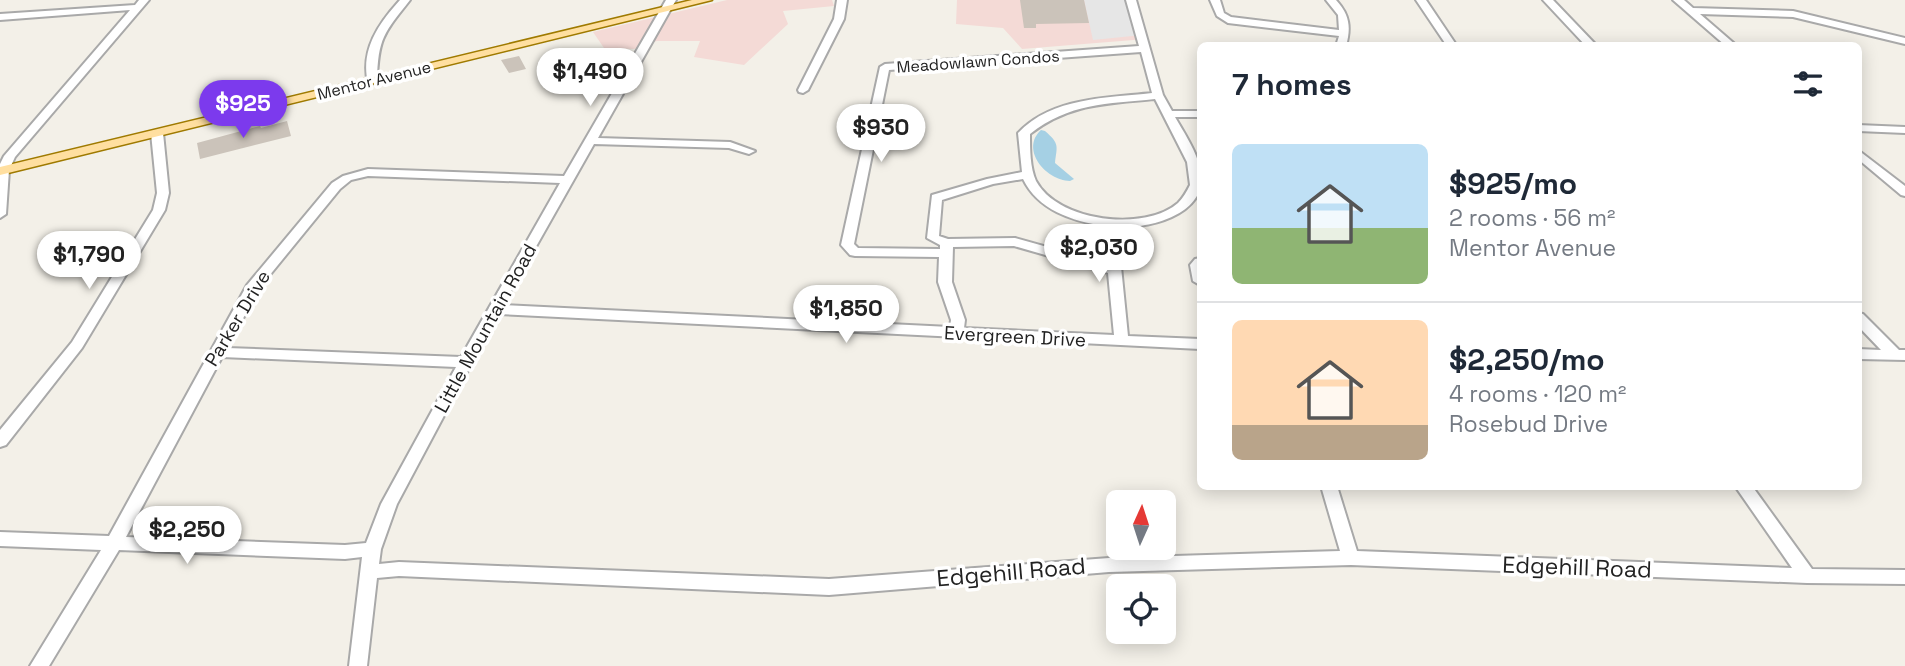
<!DOCTYPE html>
<html lang="en">
<head>
<meta charset="utf-8">
<style>
  :root { --surface:#fff; --page:#f2f2f3; --text:#1f2937; --muted:#747a83; --line:#e0e1e3; --accent:#7c3aed }
  body { margin:0; font-family:"Space Grotesk",sans-serif; background:var(--page); color:var(--text); height:100vh; display:flex; flex-direction:column; font-size:26px; white-space:nowrap }
  * { box-sizing:border-box; margin:0 }
  p { font-size:23px; color:var(--muted) }
  .icon { flex:none; width:38px; height:38px; fill:none; stroke:currentColor; stroke-width:2; stroke-linecap:round; stroke-linejoin:round }
  .map { position:relative; flex:1; overflow:hidden }
  .side { position:absolute; left:1197px; top:42px; width:665px; height:448px; display:flex; flex-direction:column; background:var(--surface); border-radius:10px; box-shadow:0 4px 18px #0003 }
  .side>* { flex:none }
  .needle { width:46px; rotate:3deg }
  .tools { position:absolute; left:1106px; top:490px; display:grid; gap:14px }
  .tools a { display:grid; place-items:center; width:70px; height:70px; border-radius:10px; background:var(--surface); box-shadow:0 4px 18px #0003; font-size:35px }
  .price { position:absolute; translate:-50% -60px; padding:0 16px; border-radius:24px; background:#fff; color:#222; font-size:23px; line-height:46px; filter:drop-shadow(0 2px 4px #0008) }
  .price::after { content:''; position:absolute; left:50%; top:42px; width:21px; height:16px; margin-left:-10px; background:inherit; clip-path:polygon(0 0,100% 0,50% 100%) }
  .price.on { background:var(--accent); color:#fff }
  ul { padding:0; list-style:none }
  li { display:flex; align-items:center; gap:21px; height:175px; padding:0 35px }
  li+li { border-top:2px solid var(--line) }
  li span { display:grid; place-items:center; flex:none; width:196px; height:140px; border-radius:10px; color:#555 }
  li>.icon { margin-inline-start:auto }
  span .icon { width:84px; height:84px; fill:#fffc; stroke-width:1 }
  li b { font-size:30px }
  h2 { display:flex; justify-content:space-between; align-items:center; height:84px; padding:0 35px; font-size:30px }
  .map>svg:first-child { display:block }
  .commercial { fill:#f4dad6 }
  .parking { fill:#e6e6e6 }
  .water { fill:#a5d0e4 }
  .building { fill:#cbc3ba }
  .lines { fill:none; stroke-linecap:round; stroke-linejoin:round }
  .minor-casing { stroke:#a9a9a9; stroke-width:4 }
  .major-casing { stroke:#9f7a00; stroke-width:3 }
  .minor { fill:#fff; fill-rule:evenodd }
  .major { fill:#ffdfa0; fill-rule:evenodd }
  .labels { text-anchor:middle; stroke-width:7; stroke-linejoin:round; paint-order:stroke }
  .far-street-label { font-size:16px; fill:#222; stroke:#fff }
  .street-label { font-size:19px; fill:#222; stroke:#fff }
  .near-street-label { font-size:23px; fill:#222; stroke:#fff }
</style>
</head>
<body>
<div class="map">
<svg width="1905" height="666" viewBox="0 0 1905 666">
  <rect width="100%" height="100%" fill="#f3f0e8"/>
  <path class="commercial" d="M 727,0 L 832,0 L 834,6 L 783,11 L 788,24 L 744,65 L 694,57 L 700,41 L 657,41 L 634,49 L 604,48 L 593,32 Z
    M 957,0 L 1134,0 L 1146,39 L 1022,49 L 1003,28 L 956,24 Z"/>
  <path class="parking" d="M 1084,0 L 1131,0 L 1142,35 L 1093,40 Z"/>
  <path class="water" d="M 1041,130 L 1045,131 C 1060,144 1057,146 1055,163 L 1074,179 L 1070,181 C 1045,180 1020,149 1041,130 Z"/>
  <path class="building" d="M 1020,0 L 1084,0 L 1089,23 L 1036,24 L 1036,28 L 1024,28 Z
    M 519,56 L 526,69 L 509,73 L 501,60 Z
    M 287,121 L 291,136 L 200,159 L 197,143 L 260,126 L 261,128 Z"/>
  <g class="lines">
    <defs>
      <path id="minor" d="M 139,0 L 149,0 L 15,157 L 9,170 L 6,214 L 0,218 L 0,164 L 4,156 L 130,10 L 0,20 L 0,14 L 135,5 Z
        M 400,0 L 410,0 C 384,33 378,38 377,81 L 372,84 L 368,83 C 360,50 379,23 400,0 Z
        M 666,0 L 676,0 L 598,138 L 730,142 L 755,151 L 749,154 L 729,148 L 594,144 L 503,305 L 950,327 L 951,320 L 938,282 L 939,257 L 855,256 L 850,255 L 841,245 L 880,67 L 885,64 L 1139,46 L 1126,0 L 1136,0 L 1163,95 L 1172,111 L 1200,111 L 1200,117 L 1175,117 C 1183,131 1193,146 1198,161 C 1217,211 1154,229 1117,227 L 1128,336 L 1200,339 L 1200,349 L 498,314 L 397,504 L 381,549 L 379,564 L 399,562 L 829,579 L 1109,558 L 1340,551 L 1321,486 L 1337,486 L 1357,551 L 1792,568 L 1735,486 L 1752,486 L 1812,569 L 1905,570 L 1905,584 L 1807,583 L 1351,565 L 1109,572 L 829,595 L 399,576 L 377,578 L 367,666 L 349,666 L 362,557 L 345,559 L 119,550 L 49,666 L 30,666 L 101,550 L 0,546 L 0,532 L 109,536 L 247,285 L 332,183 L 343,176 L 368,169 L 564,176 ZM 1141,52 L 1152,93 C 1107,98 1052,97 1018,133 L 1022,172 L 987,179 L 932,195 L 927,238 L 940,245 L 940,249 L 858,248 L 854,244 L 889,70 ZM 1155,99 L 1187,162 L 1190,185 C 1187,191 1183,198 1178,203 C 1145,232 1058,222 1036,181 C 1030,168 1030,149 1030,134 C 1069,103 1107,104 1155,99 ZM 368,176 L 560,183 L 461,357 L 227,348 L 260,287 L 340,189 L 351,180 ZM 1023,179 C 1038,210 1072,221 1104,226 L 1108,264 L 1015,238 L 948,239 L 939,236 L 942,200 L 993,184 ZM 1014,246 L 1108,273 L 1114,335 L 964,328 L 965,320 L 952,282 L 953,247 ZM 222,357 L 456,367 L 381,504 L 366,543 L 345,545 L 126,537 Z
        M 837,0 L 847,0 L 844,19 L 808,90 L 803,93 L 799,92 L 798,90 L 834,19 Z
        M 1210,0 L 1220,0 L 1224,13 L 1231,17 L 1339,30 L 1338,15 L 1326,0 L 1336,0 C 1350,15 1351,28 1346,46 L 1336,46 L 1339,36 L 1228,23 L 1217,16 Z
        M 1416,0 L 1426,0 L 1457,46 L 1447,46 Z
        M 1543,0 L 1553,0 L 1597,46 L 1586,46 Z
        M 1673,0 L 1684,0 L 1693,8 L 1793,11 L 1905,38 L 1905,44 L 1793,17 L 1700,14 L 1737,46 L 1726,46 Z
        M 1858,125 L 1905,127 L 1905,133 L 1858,131 Z
        M 157,130 L 163,133 L 169,193 L 165,210 L 82,348 L 6,445 L 0,447 L 0,430 L 72,342 L 153,210 L 157,193 L 151,133 Z
        M 1858,150 L 1905,186 L 1905,196 L 1901,195 L 1858,159 Z
        M 1200,258 L 1200,285 L 1193,281 L 1190,265 L 1195,259 Z
        M 1858,313 L 1863,314 L 1899,350 L 1905,350 L 1905,360 L 1858,359 L 1858,349 L 1881,350 L 1858,326 Z"/>
      <path id="major" d="M 692,0 L 712,0 L 0,175 L 0,167 Z"/>
    </defs>
    <use href="#minor" class="minor-casing"/>
    <use href="#major" class="major-casing"/>
    <use href="#minor" class="minor"/>
    <use href="#major" class="major"/>
  </g>
  <g class="labels">
    <g class="far-street-label">
      <text transform="translate(978 61) rotate(-4)" y="6">Meadowlawn Condos</text>
      <text transform="translate(374 80) rotate(-14)" y="6">Mentor Avenue</text>
    </g>
    <g class="street-label">
      <text transform="translate(237 318) rotate(-59)" y="7">Parker Drive</text>
      <text transform="translate(485 328) rotate(-61)" y="7">Little Mountain Road</text>
      <text transform="translate(1015 336) rotate(3)" y="7">Evergreen Drive</text>
    </g>
    <g class="near-street-label">
      <text transform="translate(1577 567) rotate(2)" y="8">Edgehill Road</text>
      <text transform="translate(1011 572) rotate(-5)" y="8">Edgehill Road</text>
    </g>
  </g>
</svg>
<div class="tools">
<a><svg class="needle" viewBox="-14 -14 28 28"><path d="M0-13l5 13h-10z" fill="#e53935"/><path d="M0 13l5-13h-10z" fill="#747a83"/></svg></a>
<a><svg class="icon" aria-label="locate" viewBox="0 0 24 24"><circle cx="12" cy="12" r="6"/><path d="M12 2v4M12 18v4M2 12h4M18 12h4"/></svg></a>
</div>
<b class="price" style="left:590px;top:108px">$1,490</b>
<b class="price on" style="left:243px;top:140px">$925</b>
<b class="price" style="left:881px;top:164px">$930</b>
<b class="price" style="left:1099px;top:284px">$2,030</b>
<b class="price" style="left:89px;top:291px">$1,790</b>
<b class="price" style="left:846px;top:345px">$1,850</b>
<b class="price" style="left:187px;top:566px">$2,250</b>
<section class="side">
<h2>7 homes<svg class="icon" aria-label="filters" viewBox="0 0 24 24"><path d="M4 7h16M4 17h16"/><circle cx="9" cy="7" r="2"/><circle cx="15" cy="17" r="2"/></svg></h2>
<ul>
<li><span style="background:linear-gradient(#bfe0f5 60%,#8fb573 0)"><svg class="icon" aria-label="home" viewBox="0 0 24 24"><path d="M3 11l9-7 9 7M6 9v11h12V9"/></svg></span><div><b>$925/mo</b><p>2 rooms · 56 m²</p><p>Mentor Avenue</p></div></li>
<li><span style="background:linear-gradient(#ffd9b3 75%,#b9a48a 0)"><svg class="icon" aria-label="home" viewBox="0 0 24 24"><path d="M3 11l9-7 9 7M6 9v11h12V9"/></svg></span><div><b>$2,250/mo</b><p>4 rooms · 120 m²</p><p>Rosebud Drive</p></div></li>
</ul>
</section>
</div>
</body>
</html>
